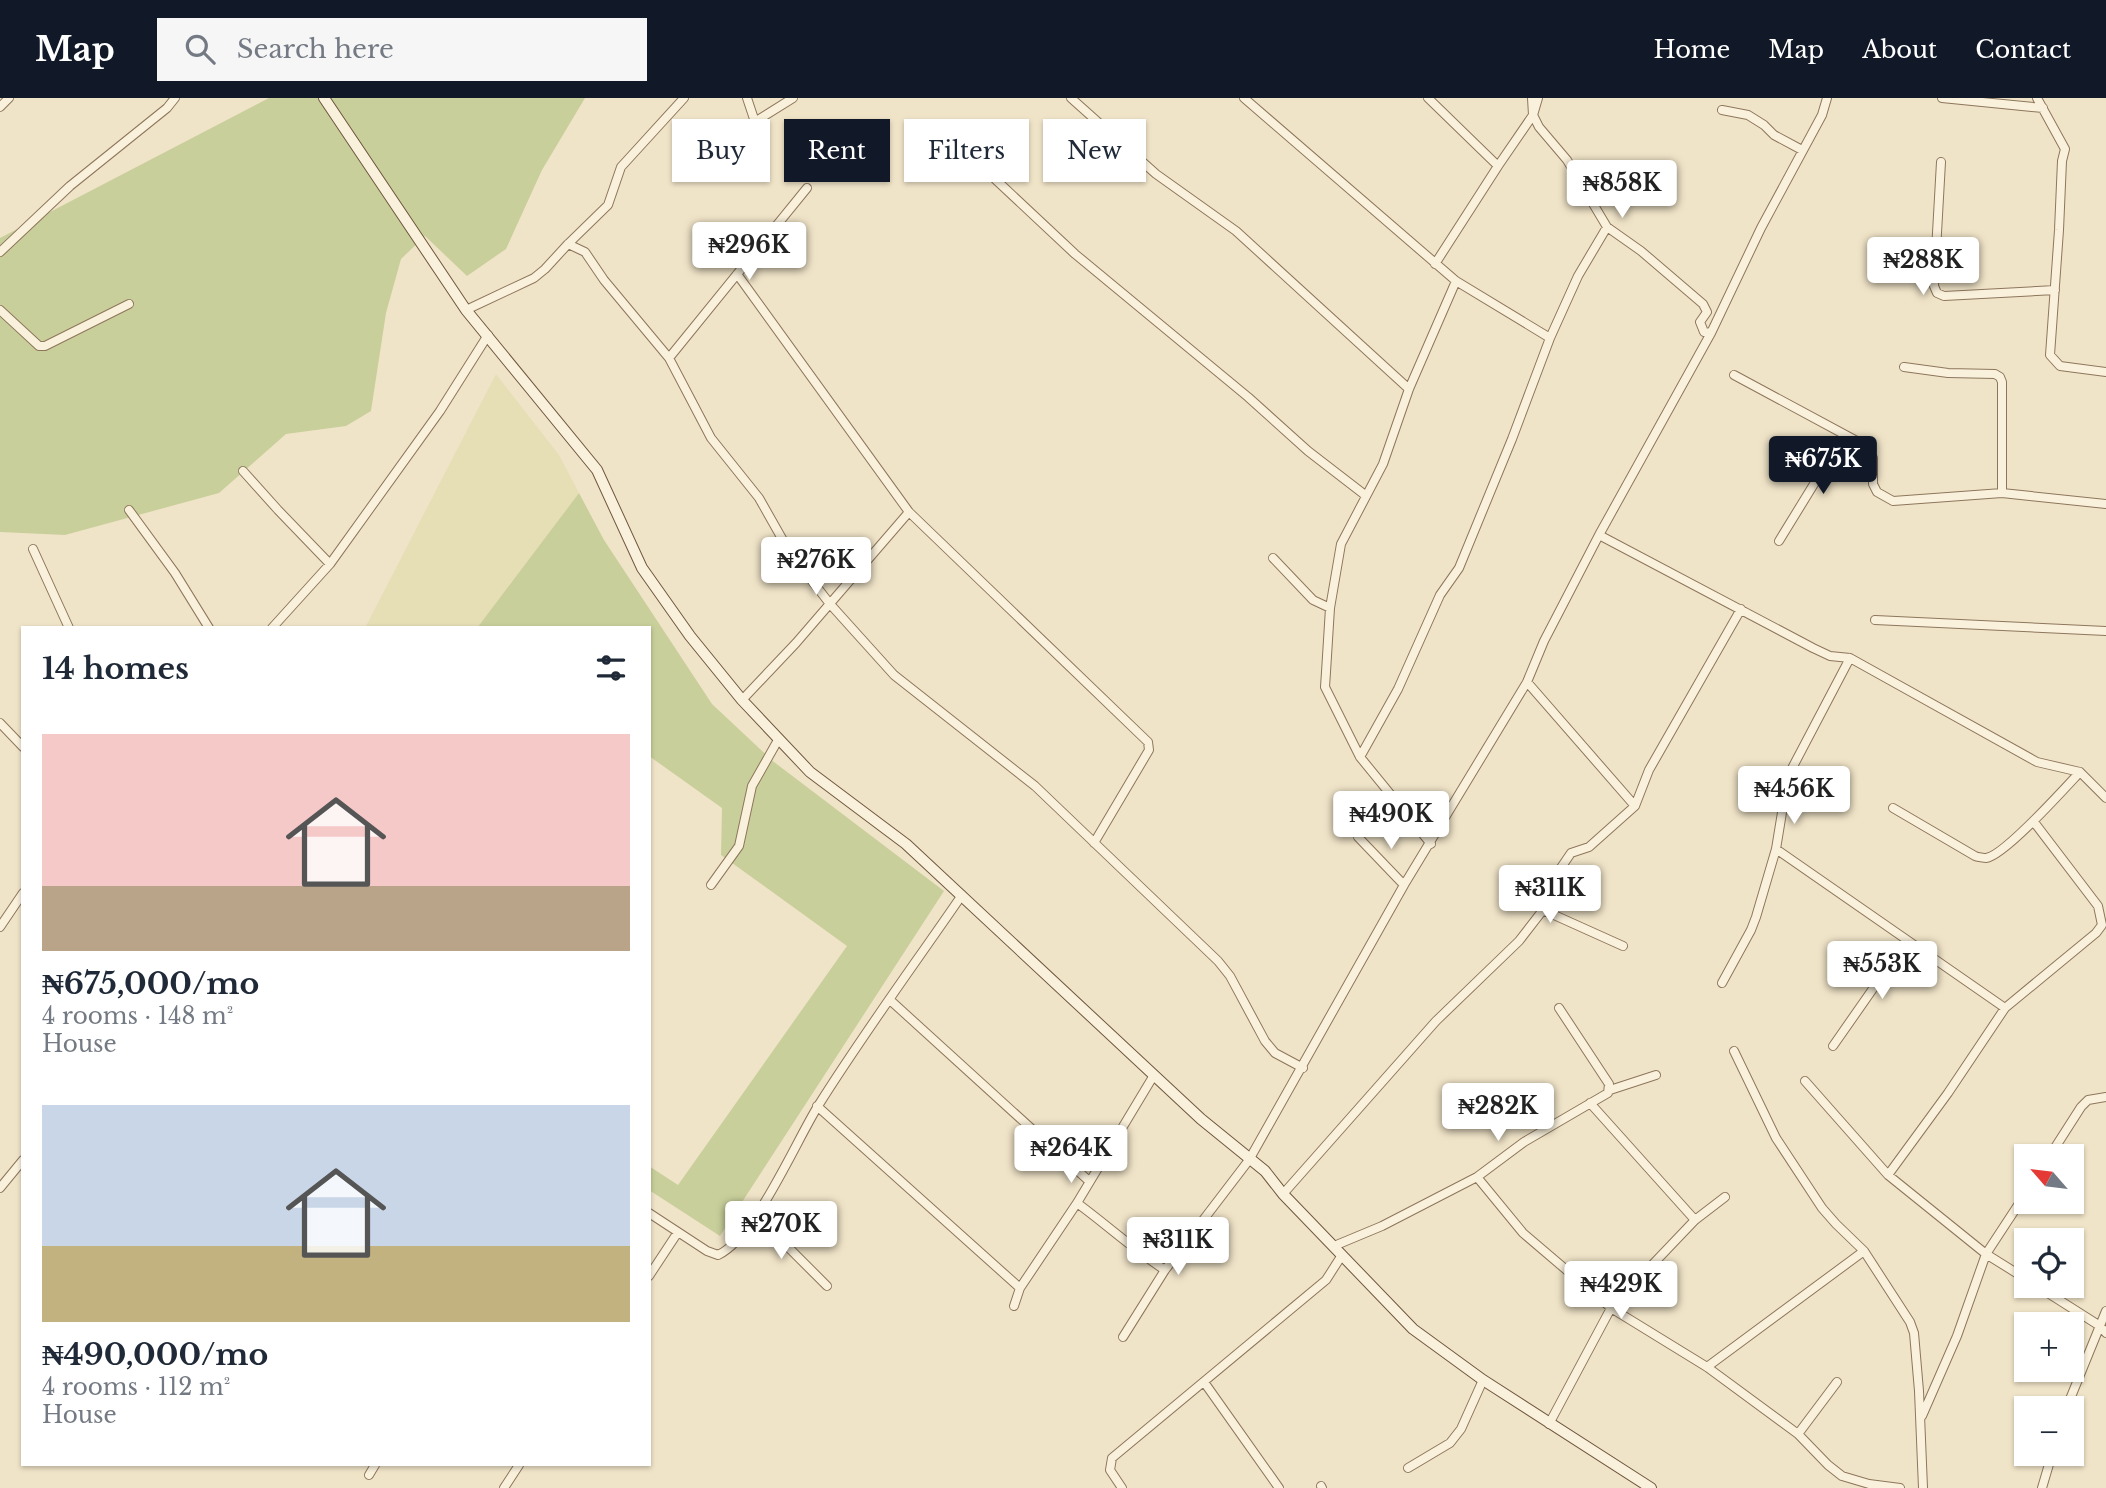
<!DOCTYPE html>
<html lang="en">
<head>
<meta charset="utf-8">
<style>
  :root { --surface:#fff; --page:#f6f6f7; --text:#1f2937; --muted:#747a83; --accent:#111827 }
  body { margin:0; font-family:"Libre Baskerville",serif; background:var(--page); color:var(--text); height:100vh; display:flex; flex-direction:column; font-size:26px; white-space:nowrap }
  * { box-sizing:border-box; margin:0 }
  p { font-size:23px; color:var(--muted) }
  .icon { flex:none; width:38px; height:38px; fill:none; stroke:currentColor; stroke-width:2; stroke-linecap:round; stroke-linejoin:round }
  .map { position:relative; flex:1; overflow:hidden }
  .drawer { position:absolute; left:21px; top:528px; width:630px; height:840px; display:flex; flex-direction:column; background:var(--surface); border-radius:0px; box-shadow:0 2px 5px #0004 }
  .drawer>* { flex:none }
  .top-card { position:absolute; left:672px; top:21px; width:665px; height:63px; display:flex; gap:14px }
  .needle { width:46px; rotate:298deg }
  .tools { position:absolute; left:2014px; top:1046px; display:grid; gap:14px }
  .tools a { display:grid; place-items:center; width:70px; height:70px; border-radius:0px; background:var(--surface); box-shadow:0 2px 5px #0004; font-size:35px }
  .price { position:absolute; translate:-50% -60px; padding:0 16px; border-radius:7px; background:#fff; color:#222; font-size:23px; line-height:46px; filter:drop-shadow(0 2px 4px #0008) }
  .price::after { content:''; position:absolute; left:50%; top:42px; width:21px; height:16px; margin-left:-10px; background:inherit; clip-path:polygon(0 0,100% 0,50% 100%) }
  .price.current { background:var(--accent); color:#fff }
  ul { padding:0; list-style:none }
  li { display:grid; align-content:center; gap:14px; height:371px; padding:0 21px }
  li span { display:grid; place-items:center; height:217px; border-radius:0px; color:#555 }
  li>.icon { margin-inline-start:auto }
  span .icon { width:126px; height:126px; fill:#fffc; stroke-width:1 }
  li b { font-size:30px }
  h2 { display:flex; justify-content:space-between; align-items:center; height:84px; padding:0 21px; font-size:30px }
  .chip { padding:0 24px; border-radius:0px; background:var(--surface); box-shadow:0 2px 5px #0004; font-size:24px; line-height:63px }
  .chip.current { background:var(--accent); color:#fff }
  header { display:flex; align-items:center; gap:42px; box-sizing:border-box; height:98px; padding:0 35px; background:var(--accent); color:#fff }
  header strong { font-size:33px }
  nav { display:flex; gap:38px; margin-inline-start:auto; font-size:24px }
  .search { width:490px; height:63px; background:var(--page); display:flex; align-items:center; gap:18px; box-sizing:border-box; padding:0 24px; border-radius:0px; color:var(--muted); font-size:26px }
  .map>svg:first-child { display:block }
  .farmland { fill:#e6deb5 }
  .green { fill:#c9cf9b }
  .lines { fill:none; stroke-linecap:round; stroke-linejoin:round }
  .street-casing { stroke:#8d765c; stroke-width:10 }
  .secondary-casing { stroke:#6f573f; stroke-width:12 }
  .street { stroke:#faf1dc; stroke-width:8 }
  .secondary { stroke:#faf1dc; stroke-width:10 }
</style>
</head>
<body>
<header>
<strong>Map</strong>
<div class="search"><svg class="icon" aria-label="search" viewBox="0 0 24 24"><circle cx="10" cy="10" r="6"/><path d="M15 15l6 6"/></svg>Search here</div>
<nav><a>Home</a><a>Map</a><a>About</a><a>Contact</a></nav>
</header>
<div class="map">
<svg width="2106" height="1390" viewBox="0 0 2106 1390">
  <rect width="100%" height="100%" fill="#f0e4c8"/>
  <path class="farmland" d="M 496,276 L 559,357 L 579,395 L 477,530 L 365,530 Z"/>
  <path class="green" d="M 269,0 L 585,0 L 542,72 L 506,151 L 467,178 L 425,138 L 401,161 L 386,215 L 371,313 L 346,328 L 286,336 L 219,395 L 65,437 L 0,434 L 0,140 Z
    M 579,395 L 604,442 L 712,606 L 774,664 L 944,793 L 720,1138 L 649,1092 L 649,1068 L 678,1087 L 847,848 L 721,757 L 722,710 L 649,658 L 649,530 L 477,530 Z"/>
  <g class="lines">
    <defs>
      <path id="street" d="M 747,0 L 755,24
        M 1071,0 L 1156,76 L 1236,133 L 1409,291
        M 1244,0 L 1456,183 L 1550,240
        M 1428,0 L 1498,68
        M 1532,0 L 1533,17 L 1539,29 L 1567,62 L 1607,129 L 1641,153 L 1703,206 L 1707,214 L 1700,224 L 1704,234 L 1711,235
        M 1942,0 L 2043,10
        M 2037,0 L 2065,51 L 2062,63 L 2059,132 L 2050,257 L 2060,268 L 2106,274
        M 0,9 L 9,0
        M 1722,12 L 1748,17 L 1764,27 L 1774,37 L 1802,52
        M 721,45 L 793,0
        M 1941,64 L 1934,188 L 1937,195 L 1944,198 L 2055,192
        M 995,81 L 1075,156 L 1248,299 L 1308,353 L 1365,397
        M 568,146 L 585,154 L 604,182 L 669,260 L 711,340 L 759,400 L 789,453 L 830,506 L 894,577 L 1035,688 L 1218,863 L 1230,878 L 1265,943 L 1275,955 L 1303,970
        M 0,154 L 70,88 L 167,10 L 175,0
        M 1435,166 L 1498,68 L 1533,17 L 1538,0
        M 737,176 L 909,414 L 1148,644 L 1149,652 L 1094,745
        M 0,212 L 39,248 L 45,248 L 129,206
        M 466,212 L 534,180 L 545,171 L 568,146 L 608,107 L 621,69 L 684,0
        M 669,260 L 807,90
        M 1904,269 L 1948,275 L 1995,276 L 2000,279 L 2002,284 L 2002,395
        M 1734,277 L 1866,348 L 1873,360 L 1873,386 L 1877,394 L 1893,403 L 2002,395 L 2106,406
        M 243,373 L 278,412 L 330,466
        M 129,412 L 175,475 L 209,530
        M 1599,437 L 1813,550 L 1830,558 L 1850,560 L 2037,664 L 2080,674 L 2106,700
        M 1779,443 L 1844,337
        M 33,451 L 69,530
        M 1273,460 L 1313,502 L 1330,510
        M 1875,522 L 2106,533
        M 272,530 L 330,466 L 440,313 L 488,237
        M 1527,584 L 1635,708
        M 742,602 L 796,545 L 909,414
        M 0,625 L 23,649
        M 1360,659 L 1398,591 L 1440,497 L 1459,470 L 1512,341 L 1550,240 L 1578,178 L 1607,129
        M 1893,710 L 1975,758 C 1977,759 1985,760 1986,760 C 2004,758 2065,690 2080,674
        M 1358,739 L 1404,787
        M 1431,746 L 1360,659 L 1325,589 L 1326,574 L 1330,510 L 1341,446 L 1383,366 L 1409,291 L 1456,183
        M 1776,751 L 2005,910
        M 711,787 L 739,748 L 752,688 L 778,642
        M 1543,812 L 1623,848
        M 0,829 L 23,795
        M 1722,885 L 1751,832 L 1756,819 L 1776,751 L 1788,678 L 1850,560
        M 890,902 L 1089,1083
        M 1833,948 L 1907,842
        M 1734,953 L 1776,1040 L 1822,1110 L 1836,1126 L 1864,1153 L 1910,1224 L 1914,1235 L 1919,1293 L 1923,1390
        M 1805,983 L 1888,1077 L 1986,1156 L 2026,1181
        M 1610,992 L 1656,977
        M 1590,1005 L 1695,1122 L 1725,1099
        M 817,1008 L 1020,1190
        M 2049,1059 L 2081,1009 L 2088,1002 L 2106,999
        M 1888,1077 L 1948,995 L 2005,910 L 2096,835 L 2102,827 L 2098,808 L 2034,724
        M 1477,1079 L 1523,1135 L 1611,1210 L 1707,1269 L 1798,1336 L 1828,1367 L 1842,1378 L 1869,1386 L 1900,1390
        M 0,1090 L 23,1062
        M 1283,1096 L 1436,923 L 1519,843 L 1543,812 L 1556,777 L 1571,755 L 1589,749 L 1635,708 L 1649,672 L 1741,511
        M 1077,1105 C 1107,1127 1134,1152 1165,1172 L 1249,1062 L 1404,787 L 1527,584 L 1544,543 L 1599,437 L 1711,235 L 1761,130 L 1822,17 L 1827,0
        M 649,1115 L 707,1153 L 718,1157 C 755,1140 795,1045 818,1008 C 863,936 914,867 962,797
        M 756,1117 L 827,1188
        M 1334,1148 L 1382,1128 L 1477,1079 L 1524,1044 L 1608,995 L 1609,986 L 1559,910
        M 649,1178 L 678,1134
        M 2037,1188 L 2100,1228 L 2106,1235
        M 1014,1208 L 1020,1190 L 1077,1105 L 1154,977
        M 1123,1239 L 1165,1172
        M 1707,1269 L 1864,1153
        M 1204,1284 L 1279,1390
        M 2066,1311 L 2106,1213
        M 1922,1318 L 1957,1238 L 1986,1156 L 2026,1095
        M 1549,1326 L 1611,1210 L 1695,1122
        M 1798,1336 L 1837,1284
        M 1408,1370 L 1450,1345 L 1461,1331 L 1483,1282
        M 369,1377 L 375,1367
        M 1321,1388 L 1322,1390
        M 504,1390 L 519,1367
        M 1122,1390 L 1110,1372 L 1112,1360 L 1326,1182 L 1342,1157
        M 2042,1390 L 2052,1356"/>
      <path id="secondary" d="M 324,0 L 466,212 L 597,372 L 642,470 L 690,538 L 742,602 L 810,674 L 906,746 L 1201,1021 L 1265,1073 L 1283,1096 L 1413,1231 L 1483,1282 L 1651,1390"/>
    </defs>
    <use href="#street" class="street-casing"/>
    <use href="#secondary" class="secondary-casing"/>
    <use href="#street" class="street"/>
    <use href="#secondary" class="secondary"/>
  </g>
</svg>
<div class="tools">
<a><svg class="needle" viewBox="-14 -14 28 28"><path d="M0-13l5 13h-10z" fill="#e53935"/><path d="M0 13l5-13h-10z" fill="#747a83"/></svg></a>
<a><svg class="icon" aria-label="locate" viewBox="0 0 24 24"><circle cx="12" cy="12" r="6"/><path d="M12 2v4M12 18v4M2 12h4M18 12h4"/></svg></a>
<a>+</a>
<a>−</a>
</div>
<b class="price" style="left:1622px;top:122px">₦858K</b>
<b class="price" style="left:749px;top:184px">₦296K</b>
<b class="price" style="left:1923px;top:199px">₦288K</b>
<b class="price current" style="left:1823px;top:398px">₦675K</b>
<b class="price" style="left:816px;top:499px">₦276K</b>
<b class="price" style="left:1794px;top:728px">₦456K</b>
<b class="price" style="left:1391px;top:753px">₦490K</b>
<b class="price" style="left:1550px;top:827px">₦311K</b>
<b class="price" style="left:1882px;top:903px">₦553K</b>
<b class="price" style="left:1498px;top:1045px">₦282K</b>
<b class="price" style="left:1071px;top:1087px">₦264K</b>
<b class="price" style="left:781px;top:1163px">₦270K</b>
<b class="price" style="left:1178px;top:1179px">₦311K</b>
<b class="price" style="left:1621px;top:1223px">₦429K</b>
<div class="top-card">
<a class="chip">Buy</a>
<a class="chip current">Rent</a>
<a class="chip">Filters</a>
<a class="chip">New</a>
</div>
<section class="drawer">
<h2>14 homes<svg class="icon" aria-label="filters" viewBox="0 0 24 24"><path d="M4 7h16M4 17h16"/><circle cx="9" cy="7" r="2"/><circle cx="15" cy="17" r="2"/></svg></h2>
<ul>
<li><span style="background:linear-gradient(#f6c9c9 70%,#b9a48a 0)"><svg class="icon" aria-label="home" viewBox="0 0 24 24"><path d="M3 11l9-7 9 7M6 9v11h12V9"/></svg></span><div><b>₦675,000/mo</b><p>4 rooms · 148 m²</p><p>House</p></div></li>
<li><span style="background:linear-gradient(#c9d6e8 65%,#c2b280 0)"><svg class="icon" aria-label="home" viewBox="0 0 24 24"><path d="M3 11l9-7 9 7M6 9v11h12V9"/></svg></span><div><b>₦490,000/mo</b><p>4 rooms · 112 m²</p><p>House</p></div></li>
</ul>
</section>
</div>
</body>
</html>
